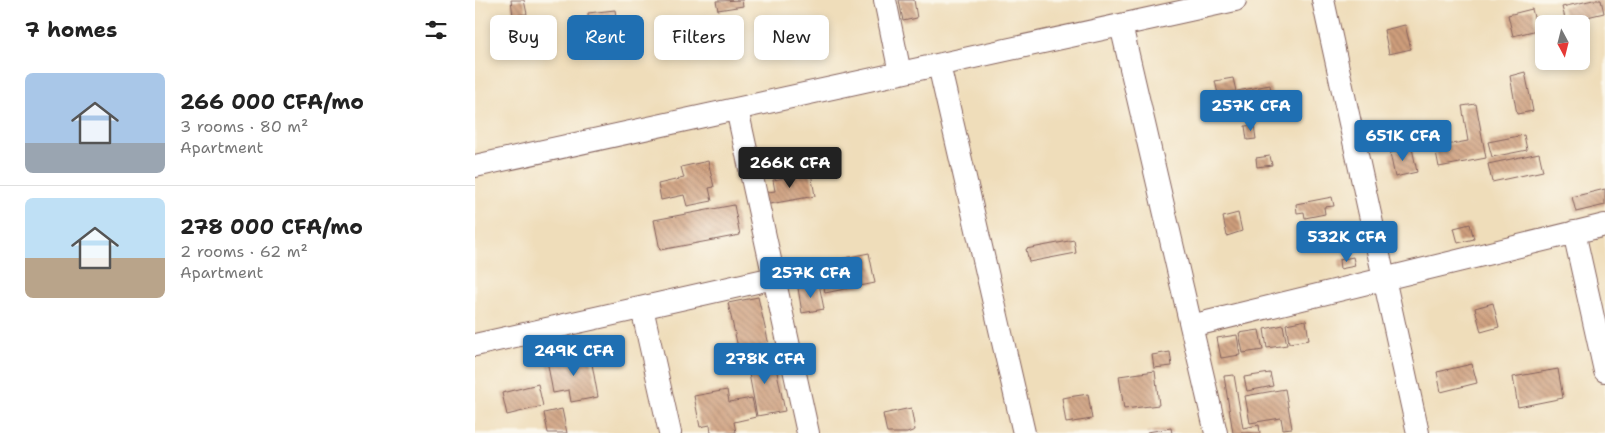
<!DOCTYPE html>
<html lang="en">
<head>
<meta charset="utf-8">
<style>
  :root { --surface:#fff; --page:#f2f2f2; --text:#222; --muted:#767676; --line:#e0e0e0; --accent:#1f6fb2 }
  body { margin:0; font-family:"Shantell Sans",sans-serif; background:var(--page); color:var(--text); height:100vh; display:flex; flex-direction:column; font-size:19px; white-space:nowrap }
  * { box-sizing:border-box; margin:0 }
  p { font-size:16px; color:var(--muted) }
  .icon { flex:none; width:28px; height:28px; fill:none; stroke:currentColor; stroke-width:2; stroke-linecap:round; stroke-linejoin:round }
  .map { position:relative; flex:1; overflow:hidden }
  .panel { display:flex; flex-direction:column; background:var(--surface); width:475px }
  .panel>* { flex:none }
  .top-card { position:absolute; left:15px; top:15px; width:475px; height:45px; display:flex; gap:10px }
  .needle { width:32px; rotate:173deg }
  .buttons { position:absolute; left:1060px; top:15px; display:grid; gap:10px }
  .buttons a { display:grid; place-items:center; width:55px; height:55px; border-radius:8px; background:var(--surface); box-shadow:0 2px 8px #0003; font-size:25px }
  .price { position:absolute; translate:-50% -42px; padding:0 11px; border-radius:5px; background:var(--accent); color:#fff; font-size:16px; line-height:32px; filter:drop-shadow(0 1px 2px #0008) }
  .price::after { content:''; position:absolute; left:50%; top:30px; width:15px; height:11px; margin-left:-8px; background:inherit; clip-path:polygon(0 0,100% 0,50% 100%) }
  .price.active { background:#222; color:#fff }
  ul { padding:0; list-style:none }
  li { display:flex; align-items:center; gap:15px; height:125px; padding:0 25px }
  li+li { border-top:1px solid var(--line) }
  li span { display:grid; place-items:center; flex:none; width:140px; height:100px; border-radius:8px; color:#555 }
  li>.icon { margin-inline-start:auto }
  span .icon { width:60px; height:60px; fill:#fffc; stroke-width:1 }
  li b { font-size:21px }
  h2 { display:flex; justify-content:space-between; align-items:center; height:60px; padding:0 25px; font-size:21px }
  .tag { padding:0 18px; border-radius:8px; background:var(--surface); box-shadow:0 2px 8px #0003; font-size:18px; line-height:45px }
  .tag.active { background:var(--accent); color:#fff }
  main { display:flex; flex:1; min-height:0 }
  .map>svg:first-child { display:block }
  .building { fill:url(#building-back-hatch) }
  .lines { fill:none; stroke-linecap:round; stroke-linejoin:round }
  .minor-casing { stroke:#84625d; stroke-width:24 }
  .minor { stroke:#fff; stroke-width:22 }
</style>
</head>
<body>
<main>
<section class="panel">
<h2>7 homes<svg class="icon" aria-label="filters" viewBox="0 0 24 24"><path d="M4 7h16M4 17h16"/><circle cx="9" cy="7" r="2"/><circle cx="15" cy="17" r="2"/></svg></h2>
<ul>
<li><span style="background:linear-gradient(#a9c7e8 70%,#9aa5b1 0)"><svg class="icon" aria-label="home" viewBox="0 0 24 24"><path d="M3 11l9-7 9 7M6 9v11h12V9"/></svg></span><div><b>266 000 CFA/mo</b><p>3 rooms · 80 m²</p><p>Apartment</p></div></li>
<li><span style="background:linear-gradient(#bfe0f5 60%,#b9a48a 0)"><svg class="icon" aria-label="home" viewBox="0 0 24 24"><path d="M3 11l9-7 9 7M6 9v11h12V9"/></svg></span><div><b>278 000 CFA/mo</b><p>2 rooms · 62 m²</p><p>Apartment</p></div></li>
</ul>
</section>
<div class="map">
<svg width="1130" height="433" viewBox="0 0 1130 433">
  <defs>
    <pattern id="building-back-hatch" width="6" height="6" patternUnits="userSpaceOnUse" patternTransform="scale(1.25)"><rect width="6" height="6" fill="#ce9e7c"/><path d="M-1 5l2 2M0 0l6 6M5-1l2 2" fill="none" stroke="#a98066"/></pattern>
  </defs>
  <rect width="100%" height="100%" fill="#fbf7ec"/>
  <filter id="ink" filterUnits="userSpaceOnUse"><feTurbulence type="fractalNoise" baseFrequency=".02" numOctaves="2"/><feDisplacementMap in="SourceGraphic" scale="10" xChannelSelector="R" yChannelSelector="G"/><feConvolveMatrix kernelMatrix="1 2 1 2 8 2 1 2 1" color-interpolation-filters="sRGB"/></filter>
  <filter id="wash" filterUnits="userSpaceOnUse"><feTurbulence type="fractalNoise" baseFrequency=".0096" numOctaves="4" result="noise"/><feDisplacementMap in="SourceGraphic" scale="20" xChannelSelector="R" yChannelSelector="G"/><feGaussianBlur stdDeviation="1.12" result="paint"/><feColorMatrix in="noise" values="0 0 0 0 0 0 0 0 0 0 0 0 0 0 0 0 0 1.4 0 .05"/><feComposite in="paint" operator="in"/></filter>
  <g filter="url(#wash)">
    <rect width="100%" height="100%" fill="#efddba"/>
    <g id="blocks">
      <path class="building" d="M 36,0 L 49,0 L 52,14 L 38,16 Z
        M 267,0 L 268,6 L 243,10 L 241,1 Z
        M 424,0 L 439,0 L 442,18 L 428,21 Z
        M 1118,0 L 1126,0 L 1129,13 L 1091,22 L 1087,7 Z
        M 1057,9 L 1062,30 L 1038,36 L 1033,15 Z
        M 140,10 L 142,23 L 114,27 L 113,13 Z
        M 930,25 L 936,49 L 914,54 L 909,30 Z
        M 211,27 L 214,42 L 185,47 L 182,32 Z
        M 1050,72 L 1058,111 L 1042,114 L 1035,76 Z
        M 758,78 L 761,91 L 743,94 L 740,81 Z
        M 795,85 L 799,108 L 778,112 L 778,108 L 765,110 L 762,91 Z
        M 1001,104 L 1011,158 L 964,167 L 960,147 L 993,141 L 987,106 Z
        M 779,125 L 781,139 L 772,140 L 770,126 Z
        M 1049,135 L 1052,150 L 1017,157 L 1013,142 Z
        M 937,148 L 942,172 L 920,177 L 915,153 Z
        M 1064,153 L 1068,171 L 1017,182 L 1013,164 Z
        M 795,156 L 797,165 L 782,167 L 781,158 Z
        M 233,161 L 239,187 L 234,188 L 237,201 L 212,206 L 209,195 L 186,200 L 183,184 L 209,178 L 206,167 Z
        M 336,173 L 340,196 L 289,205 L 287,193 L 300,191 L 298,180 Z
        M 1130,189 L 1130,205 L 1101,212 L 1097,197 Z
        M 857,197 L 859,206 L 849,207 L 850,214 L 830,218 L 829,212 L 822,213 L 821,204 Z
        M 259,205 L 265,235 L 185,250 L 179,220 Z
        M 763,213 L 767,231 L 752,236 L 748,217 Z
        M 995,224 L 999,239 L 983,243 L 979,228 Z
        M 599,240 L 601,253 L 554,262 L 551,249 Z
        M 394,253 L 400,283 L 350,293 L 345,263 Z
        M 878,257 L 880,266 L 865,269 L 864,260 Z
        M 344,284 L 349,309 L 327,313 L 323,288 Z
        M 283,297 L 294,345 L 264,352 L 253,303 Z
        M 1018,303 L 1024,327 L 1006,332 L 1000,308 Z
        M 831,320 L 834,340 L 814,343 L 811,324 Z
        M 808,325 L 812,345 L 792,348 L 789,329 Z
        M 784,330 L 788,350 L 768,353 L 764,333 Z
        M 762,335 L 765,355 L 746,358 L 742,338 Z
        M 695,352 L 697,366 L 679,368 L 677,355 Z
        M 115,353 L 123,397 L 96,402 L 94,390 L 78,393 L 72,360 Z
        M 298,353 L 310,411 L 282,416 L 271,358 Z
        M 997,364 L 1002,383 L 966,392 L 962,372 Z
        M 1083,369 L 1088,398 L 1043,407 L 1038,377 Z
        M 680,371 L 684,405 L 649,409 L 644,376 Z
        M 795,373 L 798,386 L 772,391 L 769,377 Z
        M 759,375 L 768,428 L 784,425 L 785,433 L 758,433 L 749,376 Z
        M 63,384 L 68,406 L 32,415 L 27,393 Z
        M 810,389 L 817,428 L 808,429 L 806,418 L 775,423 L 770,396 Z
        M 252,390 L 254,402 L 277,398 L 281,417 L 259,422 L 261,432 L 254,433 L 236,433 L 235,425 L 225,427 L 219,396 Z
        M 613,394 L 617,419 L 591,423 L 587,398 Z
        M 436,408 L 440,430 L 432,433 L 412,433 L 408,414 Z
        M 87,409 L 92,433 L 73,433 L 69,413 Z
        M 696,428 L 697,433 L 672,433 L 672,432 Z"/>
    </g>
  </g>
  <g filter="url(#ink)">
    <use href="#blocks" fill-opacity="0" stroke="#84625d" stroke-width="1"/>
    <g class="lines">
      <defs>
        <path id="minor" d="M 410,0 L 425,73
          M 848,0 L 943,433
          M 646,25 L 741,433
          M 464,65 L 549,433
          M 262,109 L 333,433
          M 0,166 L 760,0
          M 1099,232 L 1130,371
          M 167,308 L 195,433
          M 716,326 L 1130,225
          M 0,345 L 299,278"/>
      </defs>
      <use href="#minor" class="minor-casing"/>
      <use href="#minor" class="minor"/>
    </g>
  </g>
</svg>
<div class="buttons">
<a><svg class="needle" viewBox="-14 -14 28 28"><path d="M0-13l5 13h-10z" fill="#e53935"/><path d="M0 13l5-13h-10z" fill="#767676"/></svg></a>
</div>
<b class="price" style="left:776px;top:132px">257K CFA</b>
<b class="price" style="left:928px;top:162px">651K CFA</b>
<b class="price active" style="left:315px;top:189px">266K CFA</b>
<b class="price" style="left:872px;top:263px">532K CFA</b>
<b class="price" style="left:336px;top:299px">257K CFA</b>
<b class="price" style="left:99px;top:377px">249K CFA</b>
<b class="price" style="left:290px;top:385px">278K CFA</b>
<div class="top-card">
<a class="tag">Buy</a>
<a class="tag active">Rent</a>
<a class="tag">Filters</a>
<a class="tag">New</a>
</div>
</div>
</main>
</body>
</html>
